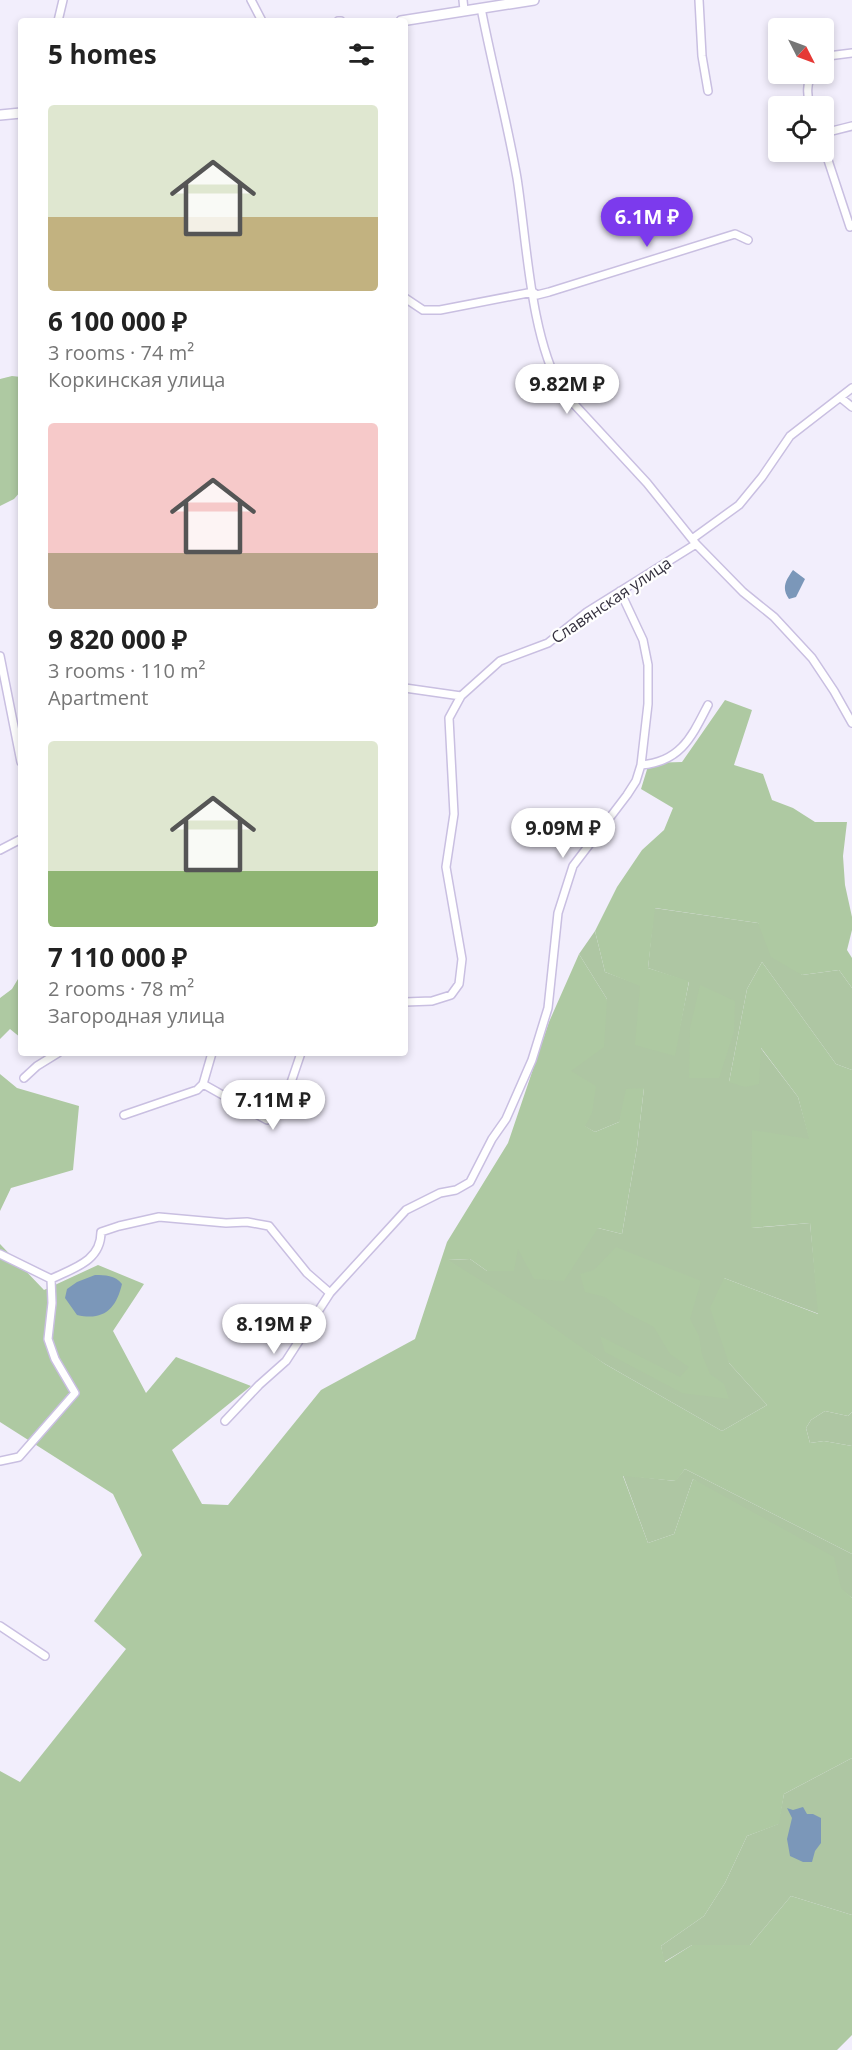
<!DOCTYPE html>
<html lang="en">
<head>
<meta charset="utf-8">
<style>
  :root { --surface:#fff; --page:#f6f6f6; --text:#222; --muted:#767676; --accent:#7c3aed }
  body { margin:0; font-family:"Open Sans",sans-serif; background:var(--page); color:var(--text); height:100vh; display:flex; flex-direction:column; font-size:22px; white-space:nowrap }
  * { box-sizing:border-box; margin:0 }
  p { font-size:20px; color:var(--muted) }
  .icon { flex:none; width:33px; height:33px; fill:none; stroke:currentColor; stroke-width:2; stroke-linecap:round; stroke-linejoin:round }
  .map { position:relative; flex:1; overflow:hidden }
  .details { position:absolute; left:18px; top:18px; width:390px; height:1038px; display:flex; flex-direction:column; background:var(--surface); border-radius:6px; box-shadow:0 3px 9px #0003 }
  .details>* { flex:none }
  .needle { width:39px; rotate:132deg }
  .fabs { position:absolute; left:768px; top:18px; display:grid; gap:12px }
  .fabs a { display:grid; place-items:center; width:66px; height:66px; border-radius:6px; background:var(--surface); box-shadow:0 3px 9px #0003; font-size:30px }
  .price { position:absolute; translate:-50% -51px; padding:0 14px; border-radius:21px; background:#fff; color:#222; font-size:20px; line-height:39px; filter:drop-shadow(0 2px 3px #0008) }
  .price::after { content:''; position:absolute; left:50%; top:36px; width:18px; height:14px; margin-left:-9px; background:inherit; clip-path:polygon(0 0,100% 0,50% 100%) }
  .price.selected { background:var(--accent); color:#fff }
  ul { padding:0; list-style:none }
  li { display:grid; align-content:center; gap:12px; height:318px; padding:0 30px }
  li span { display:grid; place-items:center; height:186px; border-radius:6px; color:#555 }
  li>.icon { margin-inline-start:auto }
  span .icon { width:108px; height:108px; fill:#fffc; stroke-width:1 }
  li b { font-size:26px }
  h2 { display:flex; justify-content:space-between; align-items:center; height:72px; padding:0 30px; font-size:26px }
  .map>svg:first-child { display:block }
  .green { fill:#aec6a3 }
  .forest { fill:#aec9a2 }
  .water { fill:#7b97b9 }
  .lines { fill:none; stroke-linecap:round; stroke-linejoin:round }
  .minor-casing { stroke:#c9bfe1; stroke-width:10 }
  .tertiary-casing { stroke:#c9bfe1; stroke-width:12 }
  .minor { stroke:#fff; stroke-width:7 }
  .tertiary { stroke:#fff; stroke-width:9 }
  .labels { text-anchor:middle; stroke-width:4.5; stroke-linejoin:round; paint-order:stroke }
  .street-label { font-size:16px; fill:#34303e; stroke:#fff }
</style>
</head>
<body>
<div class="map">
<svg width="852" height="2050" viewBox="0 0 852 2050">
  <rect width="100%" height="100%" fill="#f2eefc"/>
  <path class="green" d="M 654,908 L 758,923 L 802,975 L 839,970 L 852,988 L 852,1070 L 836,1064 L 762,962 L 747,989 L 729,1082 L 760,1047 L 798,1097 L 810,1140 L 752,1228 L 810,1223 L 819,1314 L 724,1278 L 729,1363 L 767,1405 L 722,1431 L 605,1364 L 447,1260 L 470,1259 L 487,1271 L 518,1248 L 598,1228 L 622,1234 L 637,1147 L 644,1088 L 619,1122 L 595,1132 L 584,1126 L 570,1071 L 607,999 L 579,954 L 595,931 L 605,972 L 640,985 L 674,1055 L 689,982 L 648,968 Z
    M 825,1411 L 848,1416 L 852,1412 L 852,1446 L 824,1441 L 810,1443 L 806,1428 L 811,1420 Z
    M 685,1469 L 852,1554 L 852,1598 L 693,1479 L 674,1534 L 648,1543 L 623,1475 L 675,1481 Z
    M 852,1758 L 852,1915 L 791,1896 L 750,1945 L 692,1945 L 664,1962 L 661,1946 L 704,1916 L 725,1883 L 747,1836 L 778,1824 L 784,1794 Z"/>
  <path class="forest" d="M 12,376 L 21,377 L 21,491 L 14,499 L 0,506 L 0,379 Z
    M 725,700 L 752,710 L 734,765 L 763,774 L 772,800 L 793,808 L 815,822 L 847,822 L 843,856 L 845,885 L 852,917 L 852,930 L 847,950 L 852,958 L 852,988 L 839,970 L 802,975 L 771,957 L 758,923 L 655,908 L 648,968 L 689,981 L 675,1056 L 635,1045 L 640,986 L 605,972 L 595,931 L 617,887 L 642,850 L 664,830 L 673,808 L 641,789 L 649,763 L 682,762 Z
    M 579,954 L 607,999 L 604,1047 L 571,1071 L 596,1086 L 592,1113 L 585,1126 L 595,1132 L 619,1122 L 626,1089 L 644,1088 L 637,1147 L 622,1234 L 598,1228 L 564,1281 L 534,1279 L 518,1249 L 514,1271 L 487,1271 L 470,1259 L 448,1260 L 530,1311 L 605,1364 L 722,1431 L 767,1405 L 729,1363 L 710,1308 L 724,1278 L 818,1314 L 810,1223 L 751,1228 L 752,1130 L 809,1139 L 798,1097 L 761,1048 L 759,1084 L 745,1087 L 729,1082 L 747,989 L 762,962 L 836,1064 L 852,1070 L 852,1412 L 848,1416 L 825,1411 L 811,1420 L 806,1428 L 810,1443 L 824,1441 L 852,1446 L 852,1554 L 685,1469 L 676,1481 L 623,1476 L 648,1543 L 674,1534 L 693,1479 L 834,1557 L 841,1588 L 852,1598 L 852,1758 L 784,1794 L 779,1824 L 747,1836 L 725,1883 L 704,1916 L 661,1946 L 665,1962 L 692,1945 L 750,1945 L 791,1896 L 852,1915 L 852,2035 L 837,2050 L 0,2050 L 0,1771 L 20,1782 L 126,1649 L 94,1621 L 142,1555 L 113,1494 L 0,1422 L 0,1244 L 44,1290 L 98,1265 L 144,1284 L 113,1331 L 146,1393 L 176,1357 L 251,1386 L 172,1450 L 202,1504 L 228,1505 L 321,1390 L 415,1339 L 447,1242 L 508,1143 L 549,1022 Z
    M 21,974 L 21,1038 L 10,1029 L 0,1039 L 0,998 L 12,989 Z
    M 700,985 L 735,1001 L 734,1032 L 719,1078 L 689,1078 L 690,1028 Z
    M 0,1074 L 17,1088 L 79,1106 L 73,1170 L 11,1188 L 0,1211 Z
    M 616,1247 L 701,1281 L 690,1319 L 699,1336 L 702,1355 L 710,1374 L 724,1384 L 729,1399 L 682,1393 L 605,1352 L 600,1336 L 680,1377 L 689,1367 L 670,1354 L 654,1327 L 625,1312 L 605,1297 L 585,1292 L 580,1274 L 594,1270 Z"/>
  <path class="water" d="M 793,570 L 805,579 L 796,597 L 789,599 C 781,588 786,580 793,570 Z
    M 95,1275 C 105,1275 115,1275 122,1284 C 116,1309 104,1321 77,1315 L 65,1298 L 67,1289 L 77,1282 Z
    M 803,1807 L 807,1814 L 813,1814 L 821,1818 L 821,1843 L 815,1851 L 812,1862 L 803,1862 L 790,1856 L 787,1839 L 792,1818 L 787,1808 L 793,1810 Z"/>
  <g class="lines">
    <defs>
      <path id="minor" d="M 251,0 L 262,21
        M 463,0 L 464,10
        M 699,0 L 702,56 L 708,91
        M 481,8 C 492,65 507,121 517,178 C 527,242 530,336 562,391 L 647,483 L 696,544 L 743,592 L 774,617 L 812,658 L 834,691 L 852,723
        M 58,21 L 63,0
        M 338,21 L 341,21
        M 824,62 L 828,56 L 852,53
        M 810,106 C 807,96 806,82 813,74
        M 824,133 L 852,126
        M 824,148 L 850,227 L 852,225
        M 405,298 L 423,310 L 440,310 L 533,292 L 537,295 L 549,292 L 735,234 L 748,240
        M 841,398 L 852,407
        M 692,539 L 739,505 L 762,477 L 790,436 L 852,388
        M 0,656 L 21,762
        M 405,688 L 461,696
        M 641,765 C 681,762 692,736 708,705
        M 0,850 L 21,839
        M 405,1002 L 432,1001 L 451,995 L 459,984 L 462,959 L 446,867 L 454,814 L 449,718 L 461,696 L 500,661 L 548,643 L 587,612 L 696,544
        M 24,1078 L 37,1066 L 58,1053
        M 203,1084 L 267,1120 L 278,1114 L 282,1109 L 301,1053
        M 124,1115 L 197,1090 L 203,1084 L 212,1053
        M 0,1254 L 51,1279
        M 51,1279 C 74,1268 101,1261 101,1232 L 119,1226 L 159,1217 L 226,1223 L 247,1222 L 269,1226 L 307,1273 L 330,1293 L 406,1210 L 440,1193 L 456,1190 L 470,1182 L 492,1139 L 506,1119 L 532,1060 L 548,1008 L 558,913 L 573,866 L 627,795 L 636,781 L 641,765 L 648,704 L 648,665 L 643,640 L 620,591
        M 225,1421 L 259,1385 L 286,1361 L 330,1293
        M 0,1461 L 19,1457 L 75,1393 L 55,1359 L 48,1339 L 52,1303 L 51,1279
        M 0,1626 L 45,1656"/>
      <path id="tertiary" d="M 401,21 L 534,0
        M 0,115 L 21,113"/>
    </defs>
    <use href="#minor" class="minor-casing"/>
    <use href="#tertiary" class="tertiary-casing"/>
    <use href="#minor" class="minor"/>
    <use href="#tertiary" class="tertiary"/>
  </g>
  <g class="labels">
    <g class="street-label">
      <text transform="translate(611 600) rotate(-34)" y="6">Славянская улица</text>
    </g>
  </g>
</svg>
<div class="fabs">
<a><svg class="needle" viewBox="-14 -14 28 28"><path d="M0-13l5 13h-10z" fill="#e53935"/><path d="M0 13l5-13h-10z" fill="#767676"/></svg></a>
<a><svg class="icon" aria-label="locate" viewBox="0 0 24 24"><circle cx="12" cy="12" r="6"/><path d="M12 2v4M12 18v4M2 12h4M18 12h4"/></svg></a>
</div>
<b class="price selected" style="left:647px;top:248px">6.1M ₽</b>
<b class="price" style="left:567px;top:415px">9.82M ₽</b>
<b class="price" style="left:563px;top:859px">9.09M ₽</b>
<b class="price" style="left:273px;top:1131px">7.11M ₽</b>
<b class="price" style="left:274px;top:1355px">8.19M ₽</b>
<section class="details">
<h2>5 homes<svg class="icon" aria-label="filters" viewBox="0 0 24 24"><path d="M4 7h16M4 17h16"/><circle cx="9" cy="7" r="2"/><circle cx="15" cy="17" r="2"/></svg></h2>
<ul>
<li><span style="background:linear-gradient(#dfe7d0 60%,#c2b280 0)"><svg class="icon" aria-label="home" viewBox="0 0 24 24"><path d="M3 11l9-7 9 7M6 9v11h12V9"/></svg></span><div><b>6 100 000 ₽</b><p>3 rooms · 74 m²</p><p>Коркинская улица</p></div></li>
<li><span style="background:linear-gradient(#f6c9c9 70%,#b9a48a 0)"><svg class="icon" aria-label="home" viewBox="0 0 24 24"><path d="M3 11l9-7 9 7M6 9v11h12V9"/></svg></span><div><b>9 820 000 ₽</b><p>3 rooms · 110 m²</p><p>Apartment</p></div></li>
<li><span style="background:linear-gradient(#dfe7d0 70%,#8fb573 0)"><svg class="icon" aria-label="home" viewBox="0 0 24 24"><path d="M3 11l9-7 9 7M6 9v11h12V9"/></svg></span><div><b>7 110 000 ₽</b><p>2 rooms · 78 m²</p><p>Загородная улица</p></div></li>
</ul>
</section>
</div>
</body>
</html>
